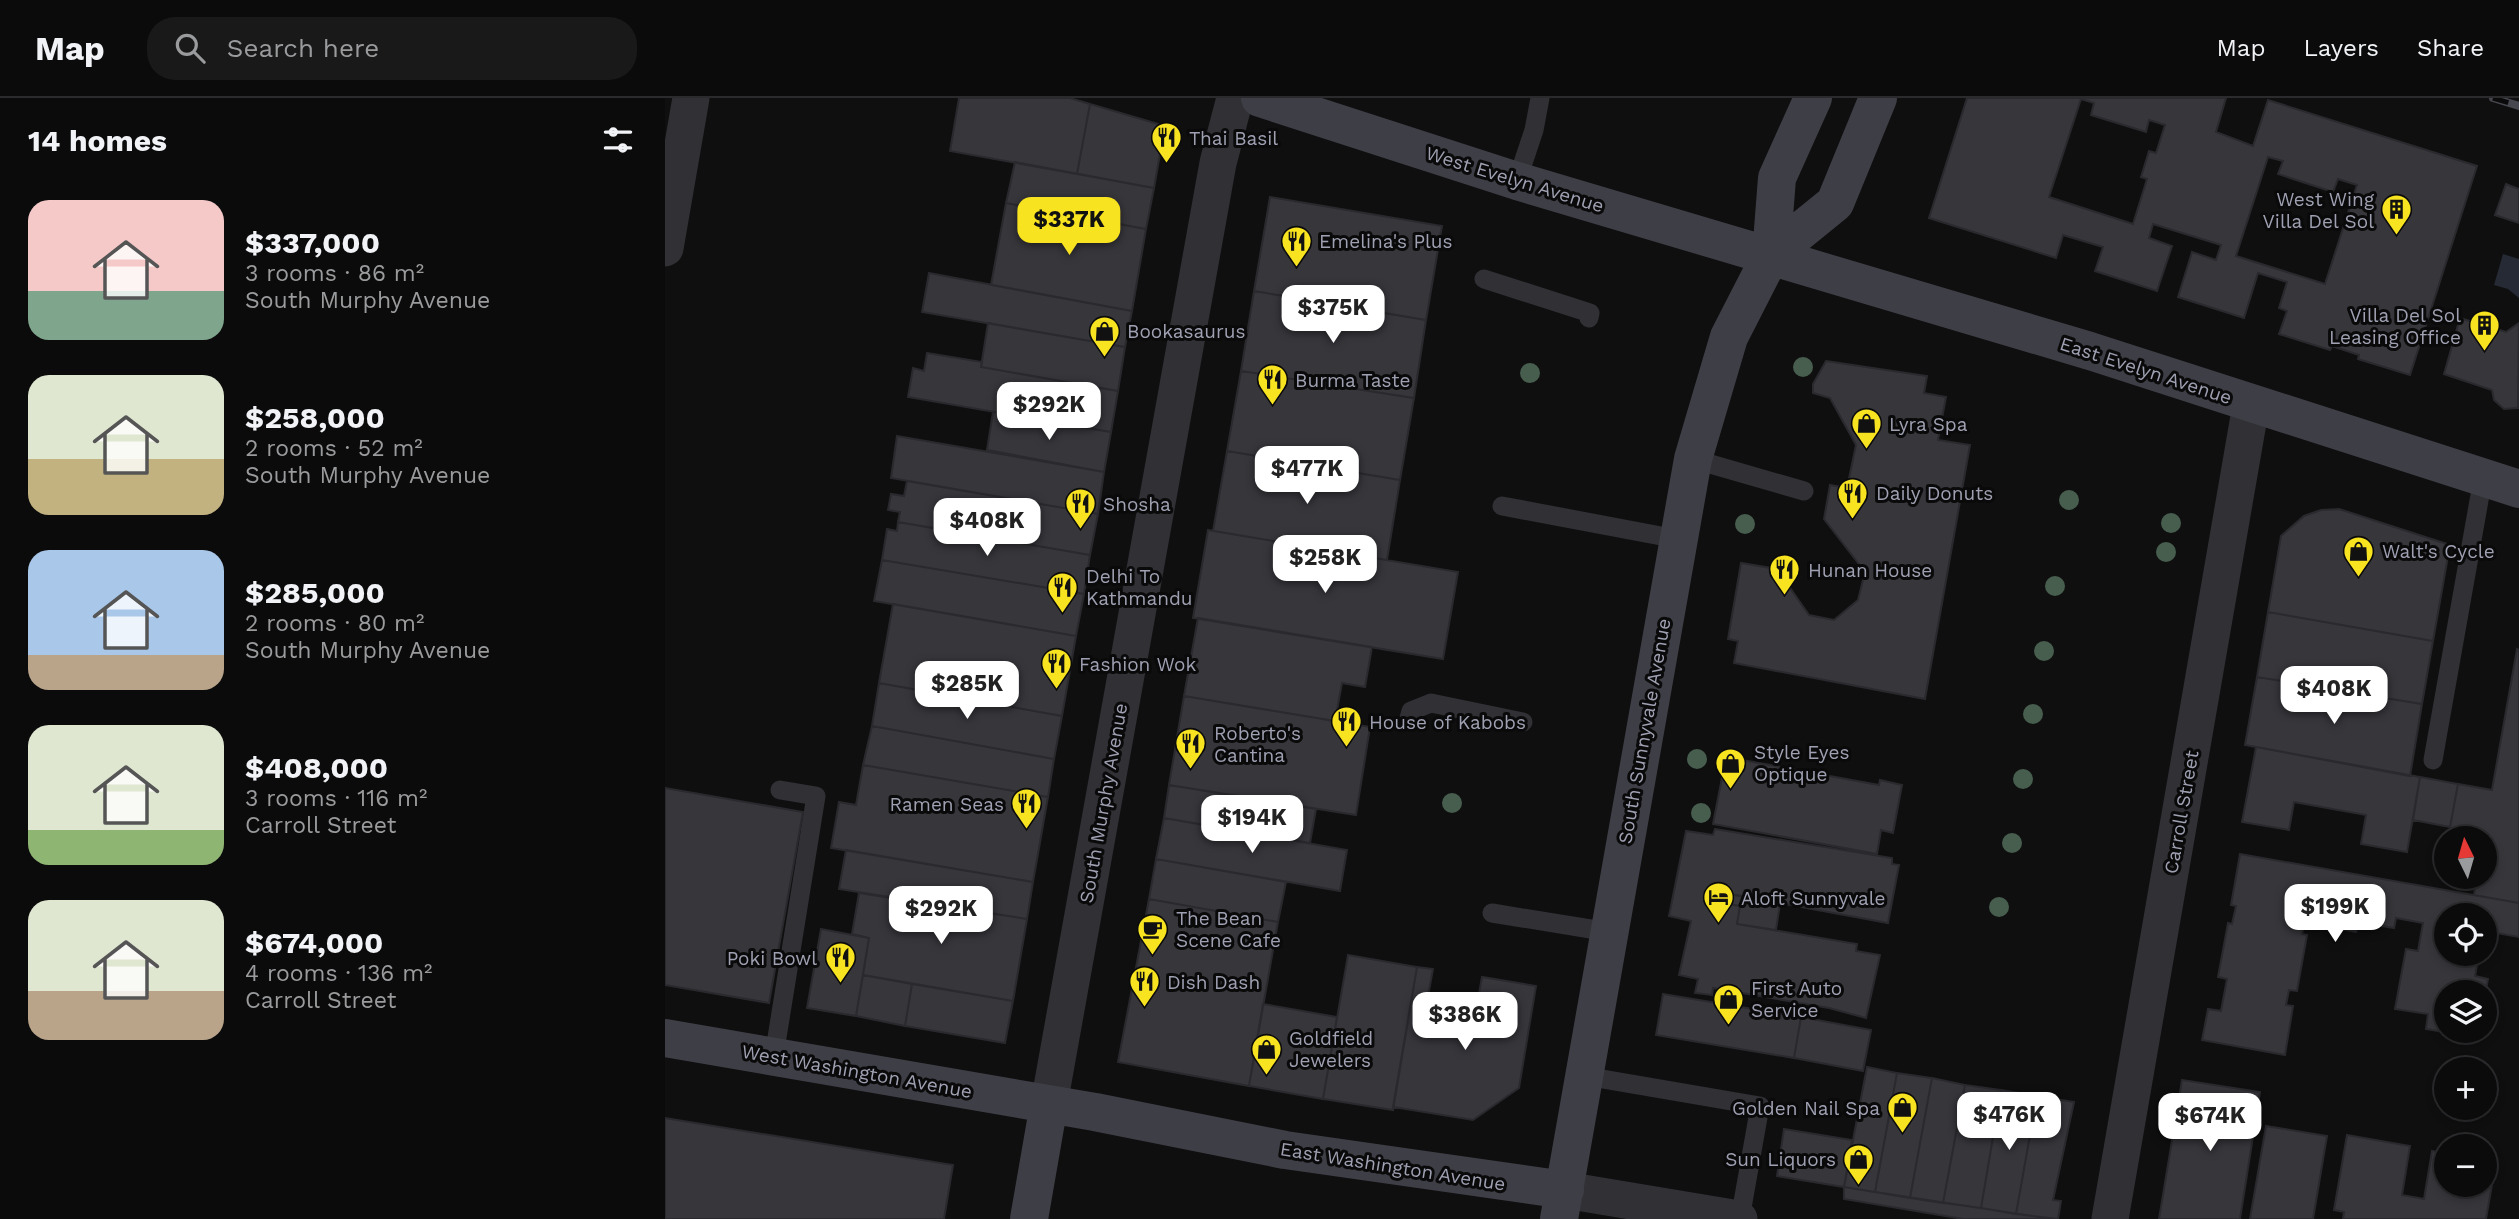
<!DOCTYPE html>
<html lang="en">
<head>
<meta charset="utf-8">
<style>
  :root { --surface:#0b0b0c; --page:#19191a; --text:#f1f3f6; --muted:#9a9b9d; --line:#2b2b2d; --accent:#f8e320 }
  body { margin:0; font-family:"Work Sans",sans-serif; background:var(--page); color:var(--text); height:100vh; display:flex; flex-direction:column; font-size:26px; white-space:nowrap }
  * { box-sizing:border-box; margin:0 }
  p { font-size:23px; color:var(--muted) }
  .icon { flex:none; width:38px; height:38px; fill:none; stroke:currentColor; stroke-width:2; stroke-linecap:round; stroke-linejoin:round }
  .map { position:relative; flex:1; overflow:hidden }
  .details { display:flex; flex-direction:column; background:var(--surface); width:665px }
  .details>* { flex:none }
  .needle { width:46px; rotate:355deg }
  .controls { position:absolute; left:1769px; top:728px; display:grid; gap:14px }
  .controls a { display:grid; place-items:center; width:63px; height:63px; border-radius:50%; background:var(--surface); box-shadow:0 4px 10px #0003,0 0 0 2px var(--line); font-size:35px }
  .price { position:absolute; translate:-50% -60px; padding:0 16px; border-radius:14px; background:#fff; color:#222; font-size:23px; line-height:46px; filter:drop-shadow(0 2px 4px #0008) }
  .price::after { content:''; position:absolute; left:50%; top:42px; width:21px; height:16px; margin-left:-10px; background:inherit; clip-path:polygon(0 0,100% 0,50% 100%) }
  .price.current { background:var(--accent); color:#111 }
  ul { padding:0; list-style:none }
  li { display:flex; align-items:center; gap:21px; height:175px; padding:0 28px }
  li span { display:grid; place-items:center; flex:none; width:196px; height:140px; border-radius:21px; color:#555 }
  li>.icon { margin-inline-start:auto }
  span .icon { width:84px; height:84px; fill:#fffc; stroke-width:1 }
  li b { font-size:30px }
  h2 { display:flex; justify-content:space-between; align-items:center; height:84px; padding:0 28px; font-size:30px }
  header { display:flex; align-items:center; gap:42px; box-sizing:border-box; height:98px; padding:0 35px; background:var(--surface); border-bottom:2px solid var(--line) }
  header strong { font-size:33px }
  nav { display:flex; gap:38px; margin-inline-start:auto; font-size:24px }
  .search { width:490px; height:63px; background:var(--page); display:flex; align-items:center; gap:18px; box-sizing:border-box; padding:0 24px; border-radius:28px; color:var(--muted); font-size:26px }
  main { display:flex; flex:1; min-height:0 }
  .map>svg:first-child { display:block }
  .water { fill:#252a34 }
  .building { fill:#37363b; stroke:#2a292d; stroke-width:2; fill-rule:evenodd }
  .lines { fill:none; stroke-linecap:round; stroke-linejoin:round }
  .lane { stroke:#303035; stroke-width:19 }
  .street { stroke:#303035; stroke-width:37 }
  .secondary { stroke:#3e3e46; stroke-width:38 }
  .rail-casing { stroke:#47474f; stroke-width:8 }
  .rail { stroke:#0a0a0b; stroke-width:5; stroke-dasharray:16; stroke-linecap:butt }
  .tree { fill:#475e4f }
  .labels { text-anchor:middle; stroke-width:6; stroke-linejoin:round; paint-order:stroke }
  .poi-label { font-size:19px; fill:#9fa1b2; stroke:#0a0a0b; text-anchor:start }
  .street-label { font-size:19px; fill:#9fa1b2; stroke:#0a0a0b }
</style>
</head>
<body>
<header>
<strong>Map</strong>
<div class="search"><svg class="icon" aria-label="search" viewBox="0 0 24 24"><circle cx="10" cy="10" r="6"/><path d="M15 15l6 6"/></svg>Search here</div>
<nav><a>Map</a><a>Layers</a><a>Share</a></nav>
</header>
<main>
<section class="details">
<h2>14 homes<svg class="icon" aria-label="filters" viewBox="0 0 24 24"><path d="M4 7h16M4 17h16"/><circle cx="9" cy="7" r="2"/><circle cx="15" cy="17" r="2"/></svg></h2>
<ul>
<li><span style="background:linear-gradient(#f6c9c9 65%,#7fa58c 0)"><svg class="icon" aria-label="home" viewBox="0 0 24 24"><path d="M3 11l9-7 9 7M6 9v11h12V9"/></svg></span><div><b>$337,000</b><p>3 rooms · 86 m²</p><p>South Murphy Avenue</p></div></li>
<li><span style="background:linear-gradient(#dfe7d0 60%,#c2b280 0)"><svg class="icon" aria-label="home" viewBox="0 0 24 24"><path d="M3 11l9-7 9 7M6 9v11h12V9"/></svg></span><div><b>$258,000</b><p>2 rooms · 52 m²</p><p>South Murphy Avenue</p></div></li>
<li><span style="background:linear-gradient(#a9c7e8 75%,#b9a48a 0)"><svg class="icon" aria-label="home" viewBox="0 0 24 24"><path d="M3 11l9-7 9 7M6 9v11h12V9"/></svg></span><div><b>$285,000</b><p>2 rooms · 80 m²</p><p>South Murphy Avenue</p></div></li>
<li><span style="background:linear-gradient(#dfe7d0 75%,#8fb573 0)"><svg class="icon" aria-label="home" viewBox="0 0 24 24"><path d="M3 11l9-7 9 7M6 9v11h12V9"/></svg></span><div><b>$408,000</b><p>3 rooms · 116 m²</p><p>Carroll Street</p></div></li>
<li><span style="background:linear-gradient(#dfe7d0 65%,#b9a48a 0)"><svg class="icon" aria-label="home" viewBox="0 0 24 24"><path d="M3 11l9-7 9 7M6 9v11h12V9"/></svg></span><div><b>$674,000</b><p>4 rooms · 136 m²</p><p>Carroll Street</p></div></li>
</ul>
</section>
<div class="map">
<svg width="1854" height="1121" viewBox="0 0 1854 1121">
  <rect width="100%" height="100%" fill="#0f0f10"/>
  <path class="water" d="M 1838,156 L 1854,161 L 1854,200 L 1843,191 L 1829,187 Z"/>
  <path class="building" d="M 294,0 L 405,0 L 425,6 L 412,76 L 285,53 Z
    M 1302,0 L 1561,0 L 1551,34 L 1588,48 L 1603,2 L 1812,68 L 1745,277 L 1693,261 L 1694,257 L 1667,248 L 1665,252 L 1614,236 L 1622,213 L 1614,210 L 1622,184 L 1593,175 L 1579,220 L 1513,199 L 1527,154 L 1551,162 L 1556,147 L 1488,126 L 1484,140 L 1507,148 L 1492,193 L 1430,173 L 1438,149 L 1398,137 L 1391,160 L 1264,120 ZM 1416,1 L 1429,5 L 1426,17 L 1481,34 L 1484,22 L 1500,27 L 1491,55 L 1484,53 L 1476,79 L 1482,81 L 1468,126 L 1384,99 ZM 1603,59 L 1618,63 L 1613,76 L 1668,94 L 1673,81 L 1692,87 L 1660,186 L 1571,158 Z
    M 425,6 L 500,28 L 489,90 L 412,76 Z
    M 350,64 L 489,90 L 481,131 L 341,105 Z
    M 1841,86 L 1854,91 L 1854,125 L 1830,117 Z
    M 605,99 L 777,128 L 761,222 L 589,193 Z
    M 341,105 L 481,131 L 467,213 L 326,187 Z
    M 264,175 L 467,213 L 460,249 L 257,214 Z
    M 589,193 L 761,222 L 749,300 L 576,273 Z
    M 1795,220 L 1841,234 L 1854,225 L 1853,310 L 1839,311 L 1829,302 L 1827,292 L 1779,276 Z
    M 323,225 L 460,249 L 453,293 L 316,269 Z
    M 262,255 L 317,264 L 316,269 L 453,293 L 446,334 L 243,299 L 248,270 L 259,273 Z
    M 1161,263 L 1262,278 L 1259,295 L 1281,299 L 1273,342 L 1305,347 L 1260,601 L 1069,565 L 1073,543 L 1063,541 L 1076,465 L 1112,471 L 1144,517 L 1169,522 L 1193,502 L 1200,474 L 1159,421 L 1165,387 L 1182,390 L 1191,347 L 1165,300 L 1148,295 L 1148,286 Z
    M 576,273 L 749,300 L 735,382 L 562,353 Z
    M 328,314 L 446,334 L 439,374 L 322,352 Z
    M 232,338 L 439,374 L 433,416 L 226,380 Z
    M 562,353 L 735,382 L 722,462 L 548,433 Z
    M 242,383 L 433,416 L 425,457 L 233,424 L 235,414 L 223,412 L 226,396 L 239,398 Z
    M 1674,411 L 1785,447 L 1768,543 L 1603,514 L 1616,438 L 1639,418 L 1656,412 Z
    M 233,424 L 425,457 L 419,496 L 217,462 L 222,431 L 232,433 Z
    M 543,432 L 793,474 L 778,561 L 528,520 Z
    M 217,462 L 419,496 L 411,538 L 209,503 Z
    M 228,506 L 411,538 L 397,618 L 214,585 Z
    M 1603,514 L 1768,543 L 1757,606 L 1592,579 Z
    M 533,520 L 707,549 L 700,589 L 677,585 L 670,623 L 519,598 Z
    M 1852,551 L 1854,552 L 1854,805 L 1809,797 L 1812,779 L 1820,779 L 1820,740 L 1783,740 L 1793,686 L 1827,692 Z
    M 1592,579 L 1757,606 L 1745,678 L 1580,647 Z
    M 214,585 L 397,618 L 389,661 L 207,628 Z
    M 519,598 L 705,629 L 691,717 L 504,687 Z
    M 207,628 L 389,661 L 383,699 L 198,667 Z
    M 1591,649 L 1755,679 L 1742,754 L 1696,746 L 1701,717 L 1629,704 L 1624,732 L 1577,724 Z
    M 1061,659 L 1214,687 L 1215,682 L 1237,687 L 1228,735 L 1216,732 L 1212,756 L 1048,726 Z
    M 198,667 L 383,699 L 368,784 L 166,750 L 174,704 L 191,707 Z
    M 1755,679 L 1793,686 L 1785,729 L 1748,722 Z
    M 504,687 L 651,711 L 645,745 L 499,720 Z
    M 0,690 L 138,714 L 104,905 L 0,887 Z
    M 499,720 L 682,752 L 675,793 L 491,761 Z
    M 1050,731 L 1227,760 L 1227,766 L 1234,767 L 1223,825 L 1049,793 L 1045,813 L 1057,815 L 1059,805 L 1075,808 L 1072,826 L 1192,846 L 1191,853 L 1215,857 L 1201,920 L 1164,910 L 1048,890 L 1047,897 L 1030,895 L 1033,881 L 1014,877 L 1026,823 L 1004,818 L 1021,733 L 1048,737 Z
    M 181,752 L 368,784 L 362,821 L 174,791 Z
    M 1575,756 L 1854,805 L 1854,839 L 1820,833 L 1820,817 L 1782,817 L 1782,856 L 1814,856 L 1810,878 L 1823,881 L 1820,897 L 1782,894 L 1779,934 L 1761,931 L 1763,916 L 1730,911 L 1741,851 L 1753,853 L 1758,825 L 1731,820 L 1729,830 L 1693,824 L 1691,834 L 1662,828 L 1663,819 L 1641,816 L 1637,836 L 1642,837 L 1632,893 L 1624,892 L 1621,907 L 1628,908 L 1620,957 L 1537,942 L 1543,911 L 1556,913 L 1562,881 L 1553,879 L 1563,825 L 1567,826 L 1571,808 L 1566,807 Z
    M 491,761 L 621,784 L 613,824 L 484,801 Z
    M 1049,793 L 1115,806 L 1111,832 L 1072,826 L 1075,808 L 1059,805 L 1057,815 L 1045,813 Z
    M 194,795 L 362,821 L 348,903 L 198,877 L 204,840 L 187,836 Z
    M 484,801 L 613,824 L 584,988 L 453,964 Z
    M 156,831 L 204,840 L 191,918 L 142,910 Z
    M 683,857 L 752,869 L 728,1012 L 658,1001 Z
    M 752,869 L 768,871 L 759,920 L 808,929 L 817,879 L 871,888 L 854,990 L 808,1022 L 728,1009 Z
    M 198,877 L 247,886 L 240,928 L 191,918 Z
    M 247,886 L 348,903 L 340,945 L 240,928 Z
    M 998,896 L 1136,919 L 1129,960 L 991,937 Z
    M 598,906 L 672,919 L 658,1001 L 584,988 Z
    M 1136,919 L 1206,932 L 1198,973 L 1129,960 Z
    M 1202,969 L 1232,975 L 1210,1094 L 1179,1089 Z
    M 1232,975 L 1267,980 L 1245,1100 L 1210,1094 Z
    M 1267,980 L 1300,987 L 1278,1105 L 1245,1100 Z
    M 1517,982 L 1595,994 L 1575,1121 L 1494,1121 Z
    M 1300,987 L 1336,992 L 1316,1110 L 1278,1105 Z
    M 1336,992 L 1372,998 L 1351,1116 L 1316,1110 Z
    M 1372,998 L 1409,1004 L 1388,1102 L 1396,1103 L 1393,1121 L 1351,1116 Z
    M 0,1020 L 288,1067 L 279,1121 L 0,1121 Z
    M 1601,1028 L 1662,1038 L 1648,1121 L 1585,1121 Z
    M 1119,1031 L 1187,1042 L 1179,1089 L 1112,1078 Z
    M 1682,1037 L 1745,1048 L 1737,1097 L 1759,1101 L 1767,1053 L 1782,1056 L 1782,1087 L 1820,1087 L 1820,1062 L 1831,1064 L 1821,1121 L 1678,1121 L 1679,1114 L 1669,1112 Z
    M 1179,1089 L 1210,1094 L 1387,1121 L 1298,1121 L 1179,1101 Z"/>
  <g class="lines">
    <path class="lane" d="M 852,83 L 869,32 L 875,0
      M 819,181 L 925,215 L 924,220
      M 1028,361 L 1139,393
      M 837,408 L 1012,441
      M 744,620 L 746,613 L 766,605 L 858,624
      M 1768,662 L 1818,380
      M 827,815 L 944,834
      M 109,958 L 151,698 L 115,692
      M 920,978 L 1095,1008 L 1075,1121"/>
    <path class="street" d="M 0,150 L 26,0
      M 384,1006 L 553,65 L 570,0
      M 900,1092 L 1074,1121
      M 1445,1121 L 1586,307"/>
    <path class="secondary" d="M 595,0 L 852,83 L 1425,253 L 1854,391
      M 1106,157 L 1170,105 L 1213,0
      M 0,940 L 430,1014 L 620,1052 L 900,1092
      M 364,1121 L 384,1006
      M 894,1121 L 1028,361 L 1064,239 L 1106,157 L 1112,80 L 1148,0"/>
    <defs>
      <path id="rail" d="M 1828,0 L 1854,8"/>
    </defs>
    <use href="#rail" class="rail-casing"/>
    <use href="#rail" class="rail"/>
  </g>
  <g class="tree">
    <circle cx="1138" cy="269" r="10"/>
    <circle cx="865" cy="275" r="10"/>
    <circle cx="1404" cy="402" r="10"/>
    <circle cx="1506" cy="425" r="10"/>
    <circle cx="1080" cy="426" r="10"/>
    <circle cx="1501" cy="454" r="10"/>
    <circle cx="1390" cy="488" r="10"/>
    <circle cx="1379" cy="553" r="10"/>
    <circle cx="1368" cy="616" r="10"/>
    <circle cx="1032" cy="661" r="10"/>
    <circle cx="1358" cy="681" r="10"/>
    <circle cx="787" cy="705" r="10"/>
    <circle cx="1036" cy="715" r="10"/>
    <circle cx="1347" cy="745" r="10"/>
    <circle cx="1334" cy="809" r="10"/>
  </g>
  <defs>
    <symbol id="restaurant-pin" viewBox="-11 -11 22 30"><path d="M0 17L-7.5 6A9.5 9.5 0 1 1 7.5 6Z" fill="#f8e320" stroke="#0a0a0b"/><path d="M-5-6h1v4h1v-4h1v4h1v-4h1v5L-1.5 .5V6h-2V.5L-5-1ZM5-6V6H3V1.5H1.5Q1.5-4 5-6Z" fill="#111"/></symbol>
    <symbol id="building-pin" viewBox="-11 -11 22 30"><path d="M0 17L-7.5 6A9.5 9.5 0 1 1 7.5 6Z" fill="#f8e320" stroke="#0a0a0b"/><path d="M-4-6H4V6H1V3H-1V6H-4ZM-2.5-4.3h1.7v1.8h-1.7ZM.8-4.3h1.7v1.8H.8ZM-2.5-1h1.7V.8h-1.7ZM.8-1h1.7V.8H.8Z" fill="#111"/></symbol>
    <symbol id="shop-pin" viewBox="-11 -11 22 30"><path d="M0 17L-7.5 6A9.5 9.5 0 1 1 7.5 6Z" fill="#f8e320" stroke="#0a0a0b"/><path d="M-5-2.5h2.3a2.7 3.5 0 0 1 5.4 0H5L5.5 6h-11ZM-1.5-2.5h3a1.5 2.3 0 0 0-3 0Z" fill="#111"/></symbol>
    <symbol id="hotel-pin" viewBox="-11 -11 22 30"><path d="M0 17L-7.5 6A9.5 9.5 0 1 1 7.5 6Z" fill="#f8e320" stroke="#0a0a0b"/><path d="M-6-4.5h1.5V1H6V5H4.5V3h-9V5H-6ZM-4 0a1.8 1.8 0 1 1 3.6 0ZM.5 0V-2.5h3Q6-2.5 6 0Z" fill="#111"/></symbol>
    <symbol id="cafe-pin" viewBox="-11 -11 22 30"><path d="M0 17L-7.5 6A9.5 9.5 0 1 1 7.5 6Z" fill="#f8e320" stroke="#0a0a0b"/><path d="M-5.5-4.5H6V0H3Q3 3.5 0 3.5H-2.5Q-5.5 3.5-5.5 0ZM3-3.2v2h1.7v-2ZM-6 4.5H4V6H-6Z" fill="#111"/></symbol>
  </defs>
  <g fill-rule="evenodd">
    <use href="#restaurant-pin" x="484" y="22" width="35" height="47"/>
    <use href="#building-pin" x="1714" y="94" width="35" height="47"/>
    <use href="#restaurant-pin" x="614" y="126" width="35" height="47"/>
    <use href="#building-pin" x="1802" y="210" width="35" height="47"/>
    <use href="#shop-pin" x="422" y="216" width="35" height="47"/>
    <use href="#restaurant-pin" x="590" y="264" width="35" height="47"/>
    <use href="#shop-pin" x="1184" y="308" width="35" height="47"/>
    <use href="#restaurant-pin" x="1170" y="378" width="35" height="47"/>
    <use href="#restaurant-pin" x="398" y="388" width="35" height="47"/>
    <use href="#shop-pin" x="1676" y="436" width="35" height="47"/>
    <use href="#restaurant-pin" x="1102" y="454" width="35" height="47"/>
    <use href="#restaurant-pin" x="380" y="472" width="35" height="47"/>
    <use href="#restaurant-pin" x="374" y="548" width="35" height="47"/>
    <use href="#restaurant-pin" x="664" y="606" width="35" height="47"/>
    <use href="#restaurant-pin" x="508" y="628" width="35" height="47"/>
    <use href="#shop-pin" x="1048" y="648" width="35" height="47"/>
    <use href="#restaurant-pin" x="344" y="688" width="35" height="47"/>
    <use href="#hotel-pin" x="1036" y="782" width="35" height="47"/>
    <use href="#cafe-pin" x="470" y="814" width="35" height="47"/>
    <use href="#restaurant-pin" x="158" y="842" width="35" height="47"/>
    <use href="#restaurant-pin" x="462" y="866" width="35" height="47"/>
    <use href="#shop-pin" x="1046" y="884" width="35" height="47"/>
    <use href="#shop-pin" x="584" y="934" width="35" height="47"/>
    <use href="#shop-pin" x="1220" y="992" width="35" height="47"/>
    <use href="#shop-pin" x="1176" y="1044" width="35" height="47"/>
  </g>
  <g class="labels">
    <g class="poi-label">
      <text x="524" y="47">Thai Basil</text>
      <text x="1709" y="108" text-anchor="end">West Wing<tspan x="1709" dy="22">Villa Del Sol</tspan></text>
      <text x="654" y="150">Emelina's Plus</text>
      <text x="1796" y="224" text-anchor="end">Villa Del Sol<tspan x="1796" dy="22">Leasing Office</tspan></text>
      <text x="462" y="240">Bookasaurus</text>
      <text x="630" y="289">Burma Taste</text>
      <text x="1224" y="333">Lyra Spa</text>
      <text x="1211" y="402">Daily Donuts</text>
      <text x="438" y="413">Shosha</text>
      <text x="1717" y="460">Walt's Cycle</text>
      <text x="1143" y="479">Hunan House</text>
      <text x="421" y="485">Delhi To<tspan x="421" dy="22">Kathmandu</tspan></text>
      <text x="414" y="573">Fashion Wok</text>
      <text x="704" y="631">House of Kabobs</text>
      <text x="549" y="642">Roberto's<tspan x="549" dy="22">Cantina</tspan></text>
      <text x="1089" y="661">Style Eyes<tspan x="1089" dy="22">Optique</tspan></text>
      <text x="339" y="713" text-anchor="end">Ramen Seas</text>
      <text x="1076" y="807">Aloft Sunnyvale</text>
      <text x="511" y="827">The Bean<tspan x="511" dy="22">Scene Cafe</tspan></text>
      <text x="152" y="867" text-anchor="end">Poki Bowl</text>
      <text x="502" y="891">Dish Dash</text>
      <text x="1086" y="897">First Auto<tspan x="1086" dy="22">Service</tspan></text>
      <text x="624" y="947">Goldfield<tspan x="624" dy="22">Jewelers</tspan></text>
      <text x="1215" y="1017" text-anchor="end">Golden Nail Spa</text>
      <text x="1171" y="1068" text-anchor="end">Sun Liquors</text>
    </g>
    <g class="street-label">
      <text transform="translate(850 81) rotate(17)" y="7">West Evelyn Avenue</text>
      <text transform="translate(1481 272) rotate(18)" y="7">East Evelyn Avenue</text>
      <text transform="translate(979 633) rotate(-80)" y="7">South Sunnyvale Avenue</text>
      <text transform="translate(438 705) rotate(-80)" y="7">South Murphy Avenue</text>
      <text transform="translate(1516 714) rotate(-80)" y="7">Carroll Street</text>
      <text transform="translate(192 973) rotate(10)" y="7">West Washington Avenue</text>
      <text transform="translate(728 1068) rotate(9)" y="7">East Washington Avenue</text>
    </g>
  </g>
</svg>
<div class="controls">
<a><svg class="needle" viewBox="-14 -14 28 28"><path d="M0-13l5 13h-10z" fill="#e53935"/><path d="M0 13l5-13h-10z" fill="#9a9b9d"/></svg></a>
<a><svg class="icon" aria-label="locate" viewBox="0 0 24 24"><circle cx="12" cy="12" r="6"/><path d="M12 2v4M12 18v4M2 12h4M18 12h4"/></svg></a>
<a><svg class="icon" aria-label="layers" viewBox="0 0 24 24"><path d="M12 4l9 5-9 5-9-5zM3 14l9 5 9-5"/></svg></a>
<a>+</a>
<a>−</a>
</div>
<b class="price current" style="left:404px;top:159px">$337K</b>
<b class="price" style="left:668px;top:247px">$375K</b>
<b class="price" style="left:384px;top:344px">$292K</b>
<b class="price" style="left:642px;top:408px">$477K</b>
<b class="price" style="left:322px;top:460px">$408K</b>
<b class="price" style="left:660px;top:497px">$258K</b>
<b class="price" style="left:302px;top:623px">$285K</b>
<b class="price" style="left:1669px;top:628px">$408K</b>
<b class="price" style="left:587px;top:757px">$194K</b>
<b class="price" style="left:1670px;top:846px">$199K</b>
<b class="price" style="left:276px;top:848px">$292K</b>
<b class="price" style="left:800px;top:954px">$386K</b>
<b class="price" style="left:1344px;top:1054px">$476K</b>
<b class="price" style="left:1545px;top:1055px">$674K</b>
</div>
</main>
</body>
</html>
